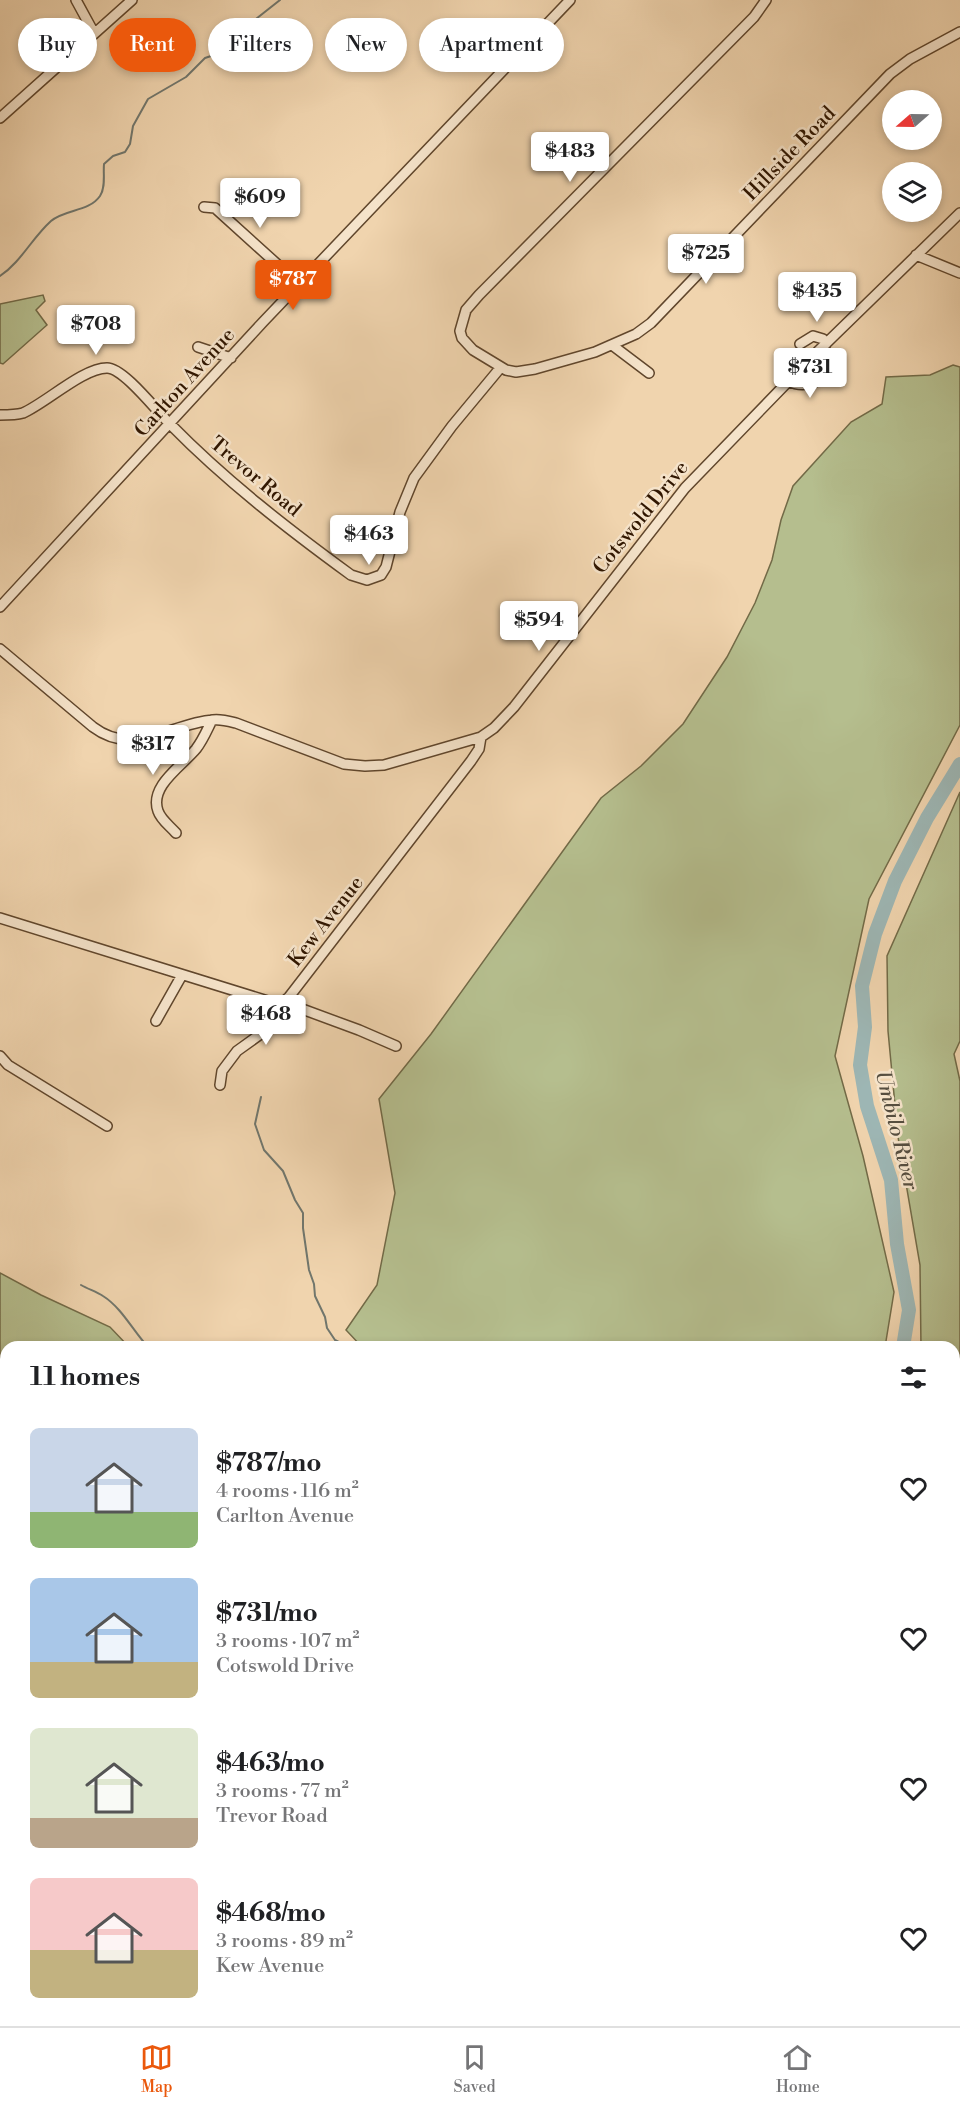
<!DOCTYPE html>
<html lang="en">
<head>
<meta charset="utf-8">
<style>
  :root { --surface:#fff; --page:#f6f6f6; --text:#202124; --muted:#757577; --line:#e0e0e0; --accent:#ea580c }
  body { margin:0; font-family:"Libre Bodoni",serif; background:var(--page); color:var(--text); height:100vh; display:flex; flex-direction:column; font-size:22px; white-space:nowrap }
  * { box-sizing:border-box; margin:0 }
  p { font-size:20px; color:var(--muted) }
  .icon { flex:none; width:33px; height:33px; fill:none; stroke:currentColor; stroke-width:2; stroke-linecap:round; stroke-linejoin:round }
  .map { position:relative; flex:1; overflow:hidden }
  .sheet { position:absolute; left:0px; top:1341px; width:960px; height:686px; display:flex; flex-direction:column; background:var(--surface); border-radius:18px 18px 0 0; box-shadow:0 3px 9px #0003 }
  .sheet>* { flex:none }
  .top-card { position:absolute; left:18px; top:18px; width:600px; height:54px; display:flex; gap:12px }
  .needle { width:39px; rotate:250deg }
  .controls { position:absolute; left:882px; top:90px; display:grid; gap:12px }
  .controls a { display:grid; place-items:center; width:60px; height:60px; border-radius:50%; background:var(--surface); box-shadow:0 3px 9px #0003; font-size:30px }
  .price { position:absolute; translate:-50% -51px; padding:0 14px; border-radius:6px; background:#fff; color:#222; font-size:20px; line-height:39px; filter:drop-shadow(0 2px 3px #0008) }
  .price::after { content:''; position:absolute; left:50%; top:36px; width:18px; height:14px; margin-left:-9px; background:inherit; clip-path:polygon(0 0,100% 0,50% 100%) }
  .price.active { background:var(--accent); color:#fff }
  ul { padding:0; list-style:none }
  li { display:flex; align-items:center; gap:18px; height:150px; padding:0 30px }
  li span { display:grid; place-items:center; flex:none; width:168px; height:120px; border-radius:9px; color:#555 }
  li>.icon { margin-inline-start:auto }
  span .icon { width:72px; height:72px; fill:#fffc; stroke-width:1 }
  li b { font-size:26px }
  h2 { display:flex; justify-content:space-between; align-items:center; height:72px; padding:0 30px; font-size:26px }
  .tag { padding:0 21px; border-radius:27px; background:var(--surface); box-shadow:0 3px 9px #0003; font-size:21px; line-height:54px }
  .tag.active { background:var(--accent); color:#fff }
  .tabs { display:flex; justify-content:space-around; align-items:center; height:84px; border-top:2px solid var(--line); background:var(--surface); font-size:16px; color:var(--muted) }
  .tabs a { display:grid; justify-items:center; gap:3px }
  .tabs .active { color:var(--accent) }
  .map>svg:first-child { display:block }
  .green { fill:#b5be8e; stroke:#726a47; stroke-width:1.5 }
  .lines { fill:none; stroke-linecap:round; stroke-linejoin:round }
  .stream { stroke:#71766c; stroke-width:2 }
  .river { stroke:#9db6b4; stroke-width:14 }
  .minor-casing { stroke:#60462c; stroke-width:12 }
  .minor { stroke:#f5e3ca; stroke-width:9 }
  .labels { text-anchor:middle; stroke-width:5; stroke-linejoin:round; paint-order:stroke }
  .street-label { font-size:20px; fill:#301600; stroke:#f5e3ca }
  .water-label { font-size:21px; font-style:italic; fill:#564e3f; stroke:#f5e3ca }
</style>
</head>
<body>
<div class="map">
<svg width="960" height="2026" viewBox="0 0 960 2026">
  <rect width="100%" height="100%" fill="#f0d4ae"/>
  <filter id="stains"><feTurbulence type="fractalNoise" baseFrequency=".00333" numOctaves="4"/><feColorMatrix values="0 0 0 0 .2 0 0 0 0 .09 0 0 0 0 .02 0 0 0 .5 -.17"/></filter>
  <radialGradient id="worn" r=".72"><stop offset=".6" stop-color="#630" stop-opacity="0"/><stop offset="1" stop-color="#630" stop-opacity=".3"/></radialGradient>
  <path class="green" d="M 43,295 L 45,301 L 36,310 L 47,325 L 3,364 L 0,363 L 0,304 Z
    M 953,365 L 960,367 L 960,725 L 869,899 L 835,1056 L 863,1156 L 894,1292 L 885,1347 L 362,1347 L 346,1330 L 377,1285 L 395,1193 L 379,1099 L 431,1034 L 601,798 L 641,766 L 683,724 L 727,657 L 755,603 L 772,560 L 781,520 L 793,486 L 851,422 L 882,404 L 886,377 L 930,375 Z
    M 960,792 L 960,1041 L 954,1054 L 960,1081 L 960,1692 L 954,1692 L 954,1347 L 921,1347 L 920,1265 L 898,1137 L 888,1031 L 887,956 Z
    M 0,1273 L 41,1295 L 110,1327 L 129,1347 L 6,1347 L 6,1768 L 0,1753 Z"/>
  <g class="lines">
    <path class="stream" d="M 0,276 C 21,262 32,238 51,221 C 65,209 89,212 100,196 C 106,187 103,174 104,164 L 113,156 L 125,152 L 130,144 L 133,126 L 148,99 L 186,77 L 205,58 L 232,49 L 242,42 L 247,26 L 280,0
      M 261,1097 L 255,1124 L 264,1150 L 283,1171 L 295,1200 L 303,1213 L 303,1228 L 309,1270 L 314,1284 L 315,1296 L 325,1317 L 327,1328 L 335,1340 L 348,1347
      M 81,1285 C 88,1289 97,1292 103,1296 C 122,1308 133,1331 148,1347"/>
    <path class="river" d="M 903,1347 L 909,1310 L 897,1244 L 891,1180 L 867,1106 L 860,1065 L 865,1027 L 862,986 L 875,934 L 895,881 L 927,818 L 960,764
      M 332,2020 L 334,2026
      M 216,2026 L 221,2020
      M 539,2026 L 539,2020"/>
    <defs>
      <path id="minor" d="M 76,0 L 94,33
        M 766,0 L 754,17 L 479,295 L 466,310 L 460,331 L 462,338 L 473,350 L 506,370 L 516,372 L 535,369 L 595,352 L 636,334 L 651,323 L 890,74 L 910,59 L 960,32
        M 0,118 L 132,0
        M 204,207 L 215,208 L 299,284
        M 916,255 L 960,273
        M 800,344 L 813,336 L 823,339 L 826,344
        M 612,345 L 649,373
        M 198,347 L 231,358
        M 788,381 C 802,388 815,384 827,375
        M 0,415 C 7,415 16,415 23,413 C 46,403 83,368 107,368 C 124,368 158,413 171,425 C 226,481 288,529 351,575 L 367,580 L 381,575 L 386,567 L 400,512 L 414,478 L 452,426 L 501,367
        M 0,607 L 263,322 L 570,0
        M 0,649 L 93,727 C 134,758 171,723 213,720 C 221,719 228,721 236,723 L 344,764 L 365,766 L 384,765 L 481,737 L 494,728 L 514,707 L 685,488 L 808,361 L 960,213
        M 176,833 C 170,826 161,820 158,811 C 149,786 182,766 196,749 C 203,740 207,730 212,720
        M 0,918 L 271,1002 L 283,1002 L 289,997 L 471,761 L 479,749 L 481,737
        M 283,1002 L 359,1030 L 396,1046
        M 156,1021 L 182,975
        M 0,1056 L 8,1065 L 107,1126
        M 220,1085 L 222,1071 L 237,1051 L 276,1023 L 287,1021 L 301,1008
        M 954,1941 L 960,1940
        M 954,2016 L 960,2011
        M 60,2020 L 63,2026
        M 675,2024 L 685,2026
        M 187,2026 L 190,2020
        M 943,2026 L 949,2020"/>
    </defs>
    <use href="#minor" class="minor-casing"/>
    <use href="#minor" class="minor"/>
  </g>
  <g class="labels">
    <g class="street-label">
      <text transform="translate(789 153) rotate(-46)" y="7">Hillside Road</text>
      <text transform="translate(184 382) rotate(-48)" y="7">Carlton Avenue</text>
      <text transform="translate(256 476) rotate(40)" y="7">Trevor Road</text>
      <text transform="translate(640 517) rotate(-51)" y="7">Cotswold Drive</text>
      <text transform="translate(325 921) rotate(-52)" y="7">Kew Avenue</text>
    </g>
    <g class="water-label">
      <text transform="translate(897 1130) rotate(76)" y="7">Umbilo River</text>
    </g>
  </g>
  <rect width="100%" height="100%" filter="url(#stains)"/>
  <rect width="100%" height="100%" fill="url(#worn)"/>
</svg>
<div class="controls">
<a><svg class="needle" viewBox="-14 -14 28 28"><path d="M0-13l5 13h-10z" fill="#e53935"/><path d="M0 13l5-13h-10z" fill="#757577"/></svg></a>
<a><svg class="icon" aria-label="layers" viewBox="0 0 24 24"><path d="M12 4l9 5-9 5-9-5zM3 14l9 5 9-5"/></svg></a>
</div>
<b class="price" style="left:570px;top:183px">$483</b>
<b class="price" style="left:260px;top:229px">$609</b>
<b class="price" style="left:706px;top:285px">$725</b>
<b class="price active" style="left:293px;top:311px">$787</b>
<b class="price" style="left:817px;top:323px">$435</b>
<b class="price" style="left:96px;top:356px">$708</b>
<b class="price" style="left:810px;top:399px">$731</b>
<b class="price" style="left:369px;top:566px">$463</b>
<b class="price" style="left:539px;top:652px">$594</b>
<b class="price" style="left:153px;top:776px">$317</b>
<b class="price" style="left:266px;top:1046px">$468</b>
<div class="top-card">
<a class="tag">Buy</a>
<a class="tag active">Rent</a>
<a class="tag">Filters</a>
<a class="tag">New</a>
<a class="tag">Apartment</a>
</div>
<section class="sheet">
<h2>11 homes<svg class="icon" aria-label="filters" viewBox="0 0 24 24"><path d="M4 7h16M4 17h16"/><circle cx="9" cy="7" r="2"/><circle cx="15" cy="17" r="2"/></svg></h2>
<ul>
<li><span style="background:linear-gradient(#c9d6e8 70%,#8fb573 0)"><svg class="icon" aria-label="home" viewBox="0 0 24 24"><path d="M3 11l9-7 9 7M6 9v11h12V9"/></svg></span><div><b>$787/mo</b><p>4 rooms · 116 m²</p><p>Carlton Avenue</p></div><svg class="icon" aria-label="heart" viewBox="0 0 24 24"><path d="M12 20l-8-8c-3-5 5-10 8-4 3-6 11-1 8 4z"/></svg></li>
<li><span style="background:linear-gradient(#a9c7e8 70%,#c2b280 0)"><svg class="icon" aria-label="home" viewBox="0 0 24 24"><path d="M3 11l9-7 9 7M6 9v11h12V9"/></svg></span><div><b>$731/mo</b><p>3 rooms · 107 m²</p><p>Cotswold Drive</p></div><svg class="icon" aria-label="heart" viewBox="0 0 24 24"><path d="M12 20l-8-8c-3-5 5-10 8-4 3-6 11-1 8 4z"/></svg></li>
<li><span style="background:linear-gradient(#dfe7d0 75%,#b9a48a 0)"><svg class="icon" aria-label="home" viewBox="0 0 24 24"><path d="M3 11l9-7 9 7M6 9v11h12V9"/></svg></span><div><b>$463/mo</b><p>3 rooms · 77 m²</p><p>Trevor Road</p></div><svg class="icon" aria-label="heart" viewBox="0 0 24 24"><path d="M12 20l-8-8c-3-5 5-10 8-4 3-6 11-1 8 4z"/></svg></li>
<li><span style="background:linear-gradient(#f6c9c9 60%,#c2b280 0)"><svg class="icon" aria-label="home" viewBox="0 0 24 24"><path d="M3 11l9-7 9 7M6 9v11h12V9"/></svg></span><div><b>$468/mo</b><p>3 rooms · 89 m²</p><p>Kew Avenue</p></div><svg class="icon" aria-label="heart" viewBox="0 0 24 24"><path d="M12 20l-8-8c-3-5 5-10 8-4 3-6 11-1 8 4z"/></svg></li>
</ul>
</section>
</div>
<nav class="tabs">
<a class="active"><svg class="icon" aria-label="map" viewBox="0 0 24 24"><path d="M3 6l6-2 6 2 6-2v14l-6 2-6-2-6 2zM9 4v14M15 6v14"/></svg>Map</a>
<a><svg class="icon" aria-label="saved" viewBox="0 0 24 24"><path d="M7 4h10v16l-5-4-5 4z"/></svg>Saved</a>
<a><svg class="icon" aria-label="home" viewBox="0 0 24 24"><path d="M3 11l9-7 9 7M6 9v11h12V9"/></svg>Home</a>
</nav>
</body>
</html>
